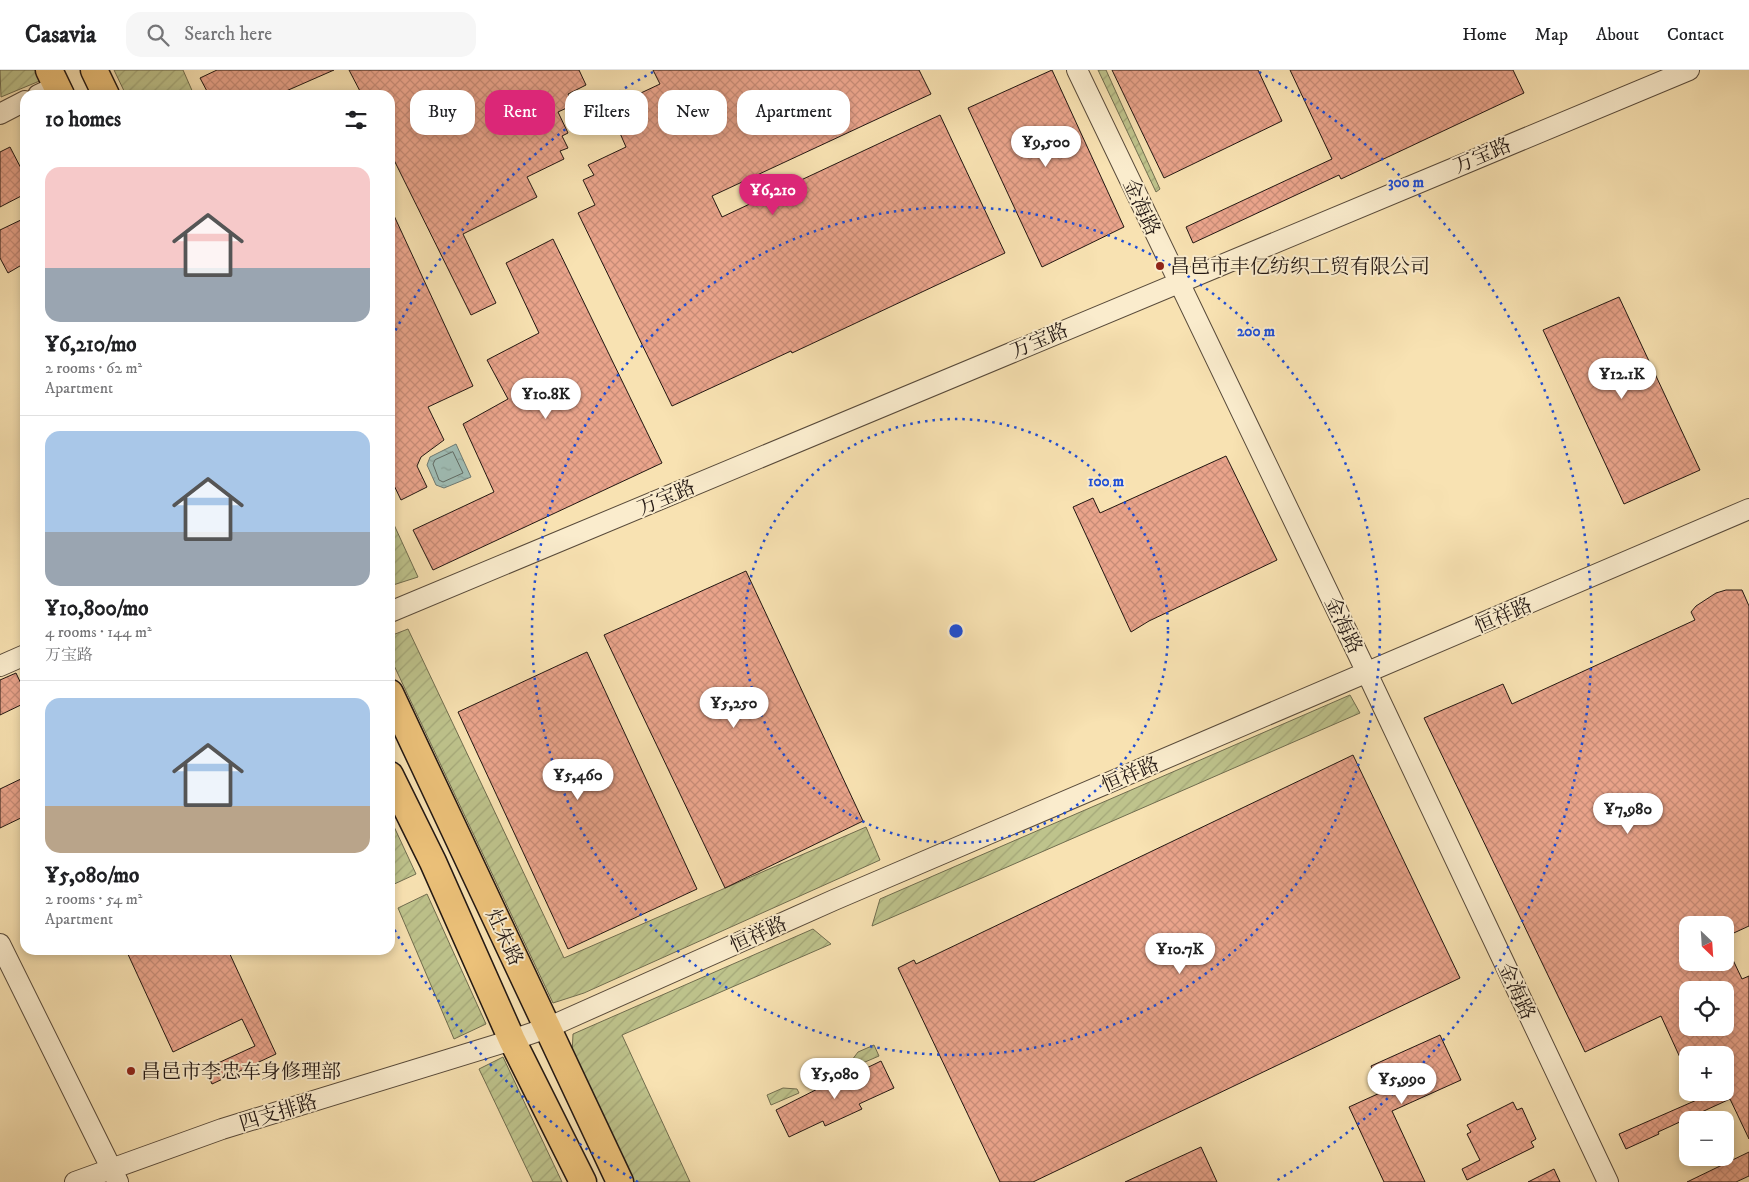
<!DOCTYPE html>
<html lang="en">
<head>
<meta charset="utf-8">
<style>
  :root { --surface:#fff; --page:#f6f6f6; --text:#202124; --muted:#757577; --line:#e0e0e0; --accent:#db2777 }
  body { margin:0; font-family:"IM FELL DW Pica","Noto Serif SC",serif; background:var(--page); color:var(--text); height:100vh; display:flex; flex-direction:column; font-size:19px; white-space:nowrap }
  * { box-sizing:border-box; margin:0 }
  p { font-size:16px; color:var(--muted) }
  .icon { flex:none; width:28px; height:28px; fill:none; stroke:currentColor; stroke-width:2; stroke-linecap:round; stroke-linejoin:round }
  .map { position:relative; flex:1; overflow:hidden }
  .side { position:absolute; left:20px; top:20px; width:375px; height:865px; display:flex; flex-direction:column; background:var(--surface); border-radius:15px; box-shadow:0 2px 8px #0003 }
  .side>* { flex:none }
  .banner { position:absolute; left:410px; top:20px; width:475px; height:45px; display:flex; gap:10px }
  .needle { width:32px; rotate:155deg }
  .tools { position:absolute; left:1679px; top:846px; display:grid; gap:10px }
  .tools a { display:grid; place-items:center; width:55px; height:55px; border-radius:10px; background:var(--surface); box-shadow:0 2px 8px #0003; font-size:25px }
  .price { position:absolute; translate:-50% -42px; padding:0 11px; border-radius:18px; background:#fff; color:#222; font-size:16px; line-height:32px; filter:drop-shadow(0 1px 2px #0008) }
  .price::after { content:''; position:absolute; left:50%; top:30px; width:15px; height:11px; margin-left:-8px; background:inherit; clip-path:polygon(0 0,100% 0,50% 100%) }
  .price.on { background:var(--accent); color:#fff }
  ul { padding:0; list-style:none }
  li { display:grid; align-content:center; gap:10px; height:265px; padding:0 25px }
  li+li { border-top:1px solid var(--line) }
  li span { display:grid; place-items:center; height:155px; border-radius:15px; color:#555 }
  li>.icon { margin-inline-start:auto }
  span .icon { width:90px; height:90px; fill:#fffc; stroke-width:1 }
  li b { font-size:21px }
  h2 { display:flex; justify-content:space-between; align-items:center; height:60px; padding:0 25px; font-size:21px }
  .tag { padding:0 18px; border-radius:15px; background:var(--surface); box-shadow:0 2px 8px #0003; font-size:18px; line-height:45px }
  .tag.on { background:var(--accent); color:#fff }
  header { display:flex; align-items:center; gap:30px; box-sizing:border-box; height:70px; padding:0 25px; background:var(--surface); border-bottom:1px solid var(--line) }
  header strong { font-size:24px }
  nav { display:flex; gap:28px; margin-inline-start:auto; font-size:18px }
  .search { width:350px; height:45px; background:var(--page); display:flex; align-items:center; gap:12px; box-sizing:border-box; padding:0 18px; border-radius:15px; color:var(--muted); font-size:19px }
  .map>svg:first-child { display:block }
  .garden { fill:url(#garden-furrows); stroke:#706d4f }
  .water { fill:url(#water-ripples); stroke:#6d7a73 }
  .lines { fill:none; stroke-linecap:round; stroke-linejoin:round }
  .shore { stroke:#606a63; stroke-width:1 }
  .building { fill:url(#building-cross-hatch); stroke:#221712; fill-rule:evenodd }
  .minor-casing { stroke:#584a3a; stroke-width:22 }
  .major-casing { stroke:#221712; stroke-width:29 }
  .minor { stroke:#faeccd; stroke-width:20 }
  .major { stroke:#ecc179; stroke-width:26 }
  .ring { fill:none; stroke:#1d4ed8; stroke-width:2.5; stroke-dasharray:2.5 5 }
  .poi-dot { fill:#8f2418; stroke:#faeccd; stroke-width:2 }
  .labels { text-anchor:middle; stroke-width:4; stroke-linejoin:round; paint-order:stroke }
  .street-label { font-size:20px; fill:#221712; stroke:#faeccd }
  .poi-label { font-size:20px; fill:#221712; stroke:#faeccd; text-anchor:start }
  .centre { fill:#1d4ed8; stroke:#faeccd; stroke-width:2.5 }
  .ring-label { font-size:15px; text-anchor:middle; font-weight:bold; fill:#1d4ed8; stroke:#faeccd; stroke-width:4; stroke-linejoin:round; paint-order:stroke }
</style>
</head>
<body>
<header>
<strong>Casavia</strong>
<div class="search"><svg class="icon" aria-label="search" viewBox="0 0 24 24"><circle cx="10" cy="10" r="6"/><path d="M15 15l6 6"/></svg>Search here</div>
<nav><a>Home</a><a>Map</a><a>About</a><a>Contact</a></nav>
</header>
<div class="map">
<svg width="1749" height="1112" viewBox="0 0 1749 1112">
  <defs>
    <pattern id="garden-furrows" width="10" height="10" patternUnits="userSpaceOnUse" patternTransform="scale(1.25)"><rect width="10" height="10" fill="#bec38c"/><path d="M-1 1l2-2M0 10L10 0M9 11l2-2" fill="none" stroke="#a3a778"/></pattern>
    <pattern id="water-ripples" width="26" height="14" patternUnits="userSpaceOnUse" patternTransform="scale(1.25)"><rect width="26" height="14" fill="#9fbcb4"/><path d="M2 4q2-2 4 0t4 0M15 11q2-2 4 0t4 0" fill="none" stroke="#89a19a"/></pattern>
    <pattern id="building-cross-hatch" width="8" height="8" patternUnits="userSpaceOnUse" patternTransform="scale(1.25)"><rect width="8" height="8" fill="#eaa48b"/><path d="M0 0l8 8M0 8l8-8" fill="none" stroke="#c88c77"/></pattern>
  </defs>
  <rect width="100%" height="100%" fill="#f8e2b2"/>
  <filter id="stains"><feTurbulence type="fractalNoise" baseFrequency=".004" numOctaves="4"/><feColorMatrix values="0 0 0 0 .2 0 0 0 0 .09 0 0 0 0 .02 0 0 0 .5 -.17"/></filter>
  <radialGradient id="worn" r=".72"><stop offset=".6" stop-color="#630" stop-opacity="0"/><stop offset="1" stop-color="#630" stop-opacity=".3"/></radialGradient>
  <path class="garden" d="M 0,0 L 37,0 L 42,10 L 1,27 Z
    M 114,0 L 183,0 L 194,25 L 126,25 Z
    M 1098,0 L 1106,0 L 1160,119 L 1156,122 Z
    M 390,446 L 418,507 L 390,516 Z
    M 408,559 L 564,888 L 866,757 L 880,790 L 584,923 L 553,933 L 390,587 L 390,566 Z
    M 1350,625 L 1360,643 L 872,856 L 880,829 Z
    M 390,748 L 416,804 L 390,816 Z
    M 427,824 L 486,954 L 454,969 L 398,838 Z
    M 813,859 L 831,874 L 622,965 L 690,1112 L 633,1112 L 572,985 L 573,964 Z
    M 874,975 L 879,986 L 851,998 L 849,994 L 858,982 Z
    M 503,987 L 562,1112 L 533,1112 L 479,999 Z
    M 783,1018 L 797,1019 L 799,1023 L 771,1035 L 767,1025 Z"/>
  <path class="water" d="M 456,374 L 471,407 L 444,418 L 436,415 L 427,395 L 430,387 Z"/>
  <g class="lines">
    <path class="shore" d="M 453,382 L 463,403 L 443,412 L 439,410 L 433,394 L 435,390 Z"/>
  </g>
  <path class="building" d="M 217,0 L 334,0 L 277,25 L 209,25 L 200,8 Z
    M 349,0 L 579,0 L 586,15 L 568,24 L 573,35 L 558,42 L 568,63 L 562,66 L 568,78 L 560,81 L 564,89 L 527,107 L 537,127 L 463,164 L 496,233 L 471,245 L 390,82 L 390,25 L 362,25 Z
    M 653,0 L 919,0 L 931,24 L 712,126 L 722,147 L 940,45 L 1005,183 L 792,283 L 791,281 L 672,336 L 578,143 L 595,135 L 583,110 L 594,105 L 588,95 L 626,77 L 609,38 L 660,14 Z
    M 1052,0 L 1124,157 L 1042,197 L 968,38 Z
    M 1112,0 L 1258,0 L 1282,51 L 1164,108 Z
    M 1290,0 L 1513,0 L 1524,23 L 1341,109 L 1339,105 L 1193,173 L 1186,157 L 1332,89 Z
    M 10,77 L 25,106 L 25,124 L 0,137 L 0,82 Z
    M 390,137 L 473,316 L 428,337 L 444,370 L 421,387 L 417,396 L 427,417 L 401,430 L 390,407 Z
    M 25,148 L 25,193 L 8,203 L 0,188 L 0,160 Z
    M 553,169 L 662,393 L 433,500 L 413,460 L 494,422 L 463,354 L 508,329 L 487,290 L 539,263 L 506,193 Z
    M 1619,227 L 1700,400 L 1624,434 L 1543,260 Z
    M 1226,386 L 1277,490 L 1149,551 L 1131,562 L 1073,437 L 1093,428 L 1100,443 Z
    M 746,501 L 863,751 L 725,818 L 604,565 Z
    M 1726,520 L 1742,520 L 1749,536 L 1749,856 L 1725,867 L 1725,855 L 1688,855 L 1688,892 L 1725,892 L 1725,873 L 1742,909 L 1749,906 L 1749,1069 L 1730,1029 L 1658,1062 L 1659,1064 L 1626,1079 L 1619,1064 L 1699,1029 L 1696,1022 L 1725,1022 L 1725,985 L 1688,985 L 1688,1005 L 1661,946 L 1585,982 L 1424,648 L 1503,614 L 1512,634 L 1695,550 L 1691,542 L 1696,536 L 1716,523 ZM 1688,920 L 1725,920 L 1725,958 L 1688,958 Z
    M 587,582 L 697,819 L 568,879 L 458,642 Z
    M 16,603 L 25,622 L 25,633 L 0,645 L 0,610 Z
    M 1353,685 L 1460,908 L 1033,1112 L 1000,1112 L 898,898 L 914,890 L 916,894 Z
    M 25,707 L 25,746 L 0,758 L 0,719 Z
    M 126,880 L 228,880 L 276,984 L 212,1014 L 205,999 L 255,976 L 242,949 L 173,982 Z
    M 1440,965 L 1461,1010 L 1392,1041 L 1425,1112 L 1384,1112 L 1349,1037 L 1382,1022 L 1371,996 Z
    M 881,991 L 894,1018 L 859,1034 L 862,1039 L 825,1056 L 823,1051 L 789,1067 L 776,1040 L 845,1005 L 846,1008 Z
    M 1513,1032 L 1517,1040 L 1522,1038 L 1536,1069 L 1531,1072 L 1534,1077 L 1467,1110 L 1462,1099 L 1480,1090 L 1467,1064 L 1471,1062 L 1467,1055 Z
    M 1201,1077 L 1217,1112 L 1125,1112 Z
    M 1749,1082 L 1749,1106 L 1736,1112 L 1687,1112 Z
    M 1554,1099 L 1560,1112 L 1528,1112 Z"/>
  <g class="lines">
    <defs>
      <path id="minor" d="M 1077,0 L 1367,603 L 1608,1112
        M 38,25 L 57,16
        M 0,44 L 25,31
        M 390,542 L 1689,0
        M 0,596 L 25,585
        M 0,874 L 118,1112
        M 75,1112 L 222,1059 L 512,970 L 547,958 L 834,830 L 1749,439"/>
      <path id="major" d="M 49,0 L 61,25
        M 94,0 L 106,25
        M 390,623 L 620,1112
        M 390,705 L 433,792 L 512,970 L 583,1112"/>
    </defs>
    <use href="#minor" class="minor-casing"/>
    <use href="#major" class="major-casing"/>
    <use href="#minor" class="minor"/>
    <use href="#major" class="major"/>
  </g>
  <g class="ring">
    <circle cx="956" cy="561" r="212"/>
    <circle cx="956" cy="561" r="424"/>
    <path d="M638 1112A636 636 0 0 1 392 855M392 267A636 636 0 0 1 653 2M1259 2A636 636 0 0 1 1274 1112"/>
  </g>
  <g class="poi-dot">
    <circle cx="1160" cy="196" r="5"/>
    <circle cx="131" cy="1001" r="5"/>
  </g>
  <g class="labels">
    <g class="street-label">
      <text transform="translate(1482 85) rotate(-23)" y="7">万宝路</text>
      <text transform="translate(1142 137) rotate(65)" y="7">金海路</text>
      <text transform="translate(1039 270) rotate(-23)" y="7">万宝路</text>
      <text transform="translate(666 427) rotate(-23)" y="7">万宝路</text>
      <text transform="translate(1503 545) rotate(-23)" y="7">恒祥路</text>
      <text transform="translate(1344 555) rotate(64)" y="7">金海路</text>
      <text transform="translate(1130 704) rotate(-23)" y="7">恒祥路</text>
      <text transform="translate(758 864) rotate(-24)" y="7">恒祥路</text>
      <text transform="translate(505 867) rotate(65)" y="7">灶朱路</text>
      <text transform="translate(1517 921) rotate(65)" y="7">金海路</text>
      <text transform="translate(278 1042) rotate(-17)" y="7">四支排路</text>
    </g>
    <g class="poi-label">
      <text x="1170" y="203">昌邑市丰亿纺织工贸有限公司</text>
      <text x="141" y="1008">昌邑市李忠车身修理部</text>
    </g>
  </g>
  <circle cx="956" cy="561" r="8" class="centre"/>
  <g class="ring-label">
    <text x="1406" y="117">300 m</text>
    <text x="1256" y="266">200 m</text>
    <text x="1106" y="416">100 m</text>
  </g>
  <rect width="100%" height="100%" filter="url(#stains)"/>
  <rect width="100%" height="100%" fill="url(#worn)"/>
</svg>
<div class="tools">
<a><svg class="needle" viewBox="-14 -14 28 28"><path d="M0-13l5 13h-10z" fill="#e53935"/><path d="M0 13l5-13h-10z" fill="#757577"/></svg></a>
<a><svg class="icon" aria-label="locate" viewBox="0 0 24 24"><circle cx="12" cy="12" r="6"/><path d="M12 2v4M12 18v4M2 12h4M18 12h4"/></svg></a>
<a>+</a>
<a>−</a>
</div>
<b class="price" style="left:1046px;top:98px">¥9,500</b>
<b class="price on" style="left:773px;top:146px">¥6,210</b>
<b class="price" style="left:1622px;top:330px">¥12.1K</b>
<b class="price" style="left:546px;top:350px">¥10.8K</b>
<b class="price" style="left:734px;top:659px">¥5,250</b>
<b class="price" style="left:578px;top:731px">¥5,460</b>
<b class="price" style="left:1628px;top:765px">¥7,980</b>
<b class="price" style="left:1180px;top:905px">¥10.7K</b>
<b class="price" style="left:835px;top:1030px">¥5,080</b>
<b class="price" style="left:1402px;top:1035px">¥5,990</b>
<div class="banner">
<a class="tag">Buy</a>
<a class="tag on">Rent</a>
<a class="tag">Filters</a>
<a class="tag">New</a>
<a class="tag">Apartment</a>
</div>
<section class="side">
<h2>10 homes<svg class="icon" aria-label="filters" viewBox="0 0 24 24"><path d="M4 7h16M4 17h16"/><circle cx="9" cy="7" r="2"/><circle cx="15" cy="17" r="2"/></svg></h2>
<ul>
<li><span style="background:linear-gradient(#f6c9c9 65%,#9aa5b1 0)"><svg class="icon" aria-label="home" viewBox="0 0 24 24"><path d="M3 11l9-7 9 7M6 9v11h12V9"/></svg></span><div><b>¥6,210/mo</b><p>2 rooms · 62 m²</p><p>Apartment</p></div></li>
<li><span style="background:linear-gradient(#a9c7e8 65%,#9aa5b1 0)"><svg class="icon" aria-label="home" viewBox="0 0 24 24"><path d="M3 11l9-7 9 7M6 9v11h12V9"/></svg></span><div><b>¥10,800/mo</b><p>4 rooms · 144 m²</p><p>万宝路</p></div></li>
<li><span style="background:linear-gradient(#a9c7e8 70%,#b9a48a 0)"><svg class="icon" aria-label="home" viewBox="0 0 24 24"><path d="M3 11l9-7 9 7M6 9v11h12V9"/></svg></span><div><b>¥5,080/mo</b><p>2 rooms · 54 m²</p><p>Apartment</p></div></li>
</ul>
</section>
</div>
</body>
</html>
